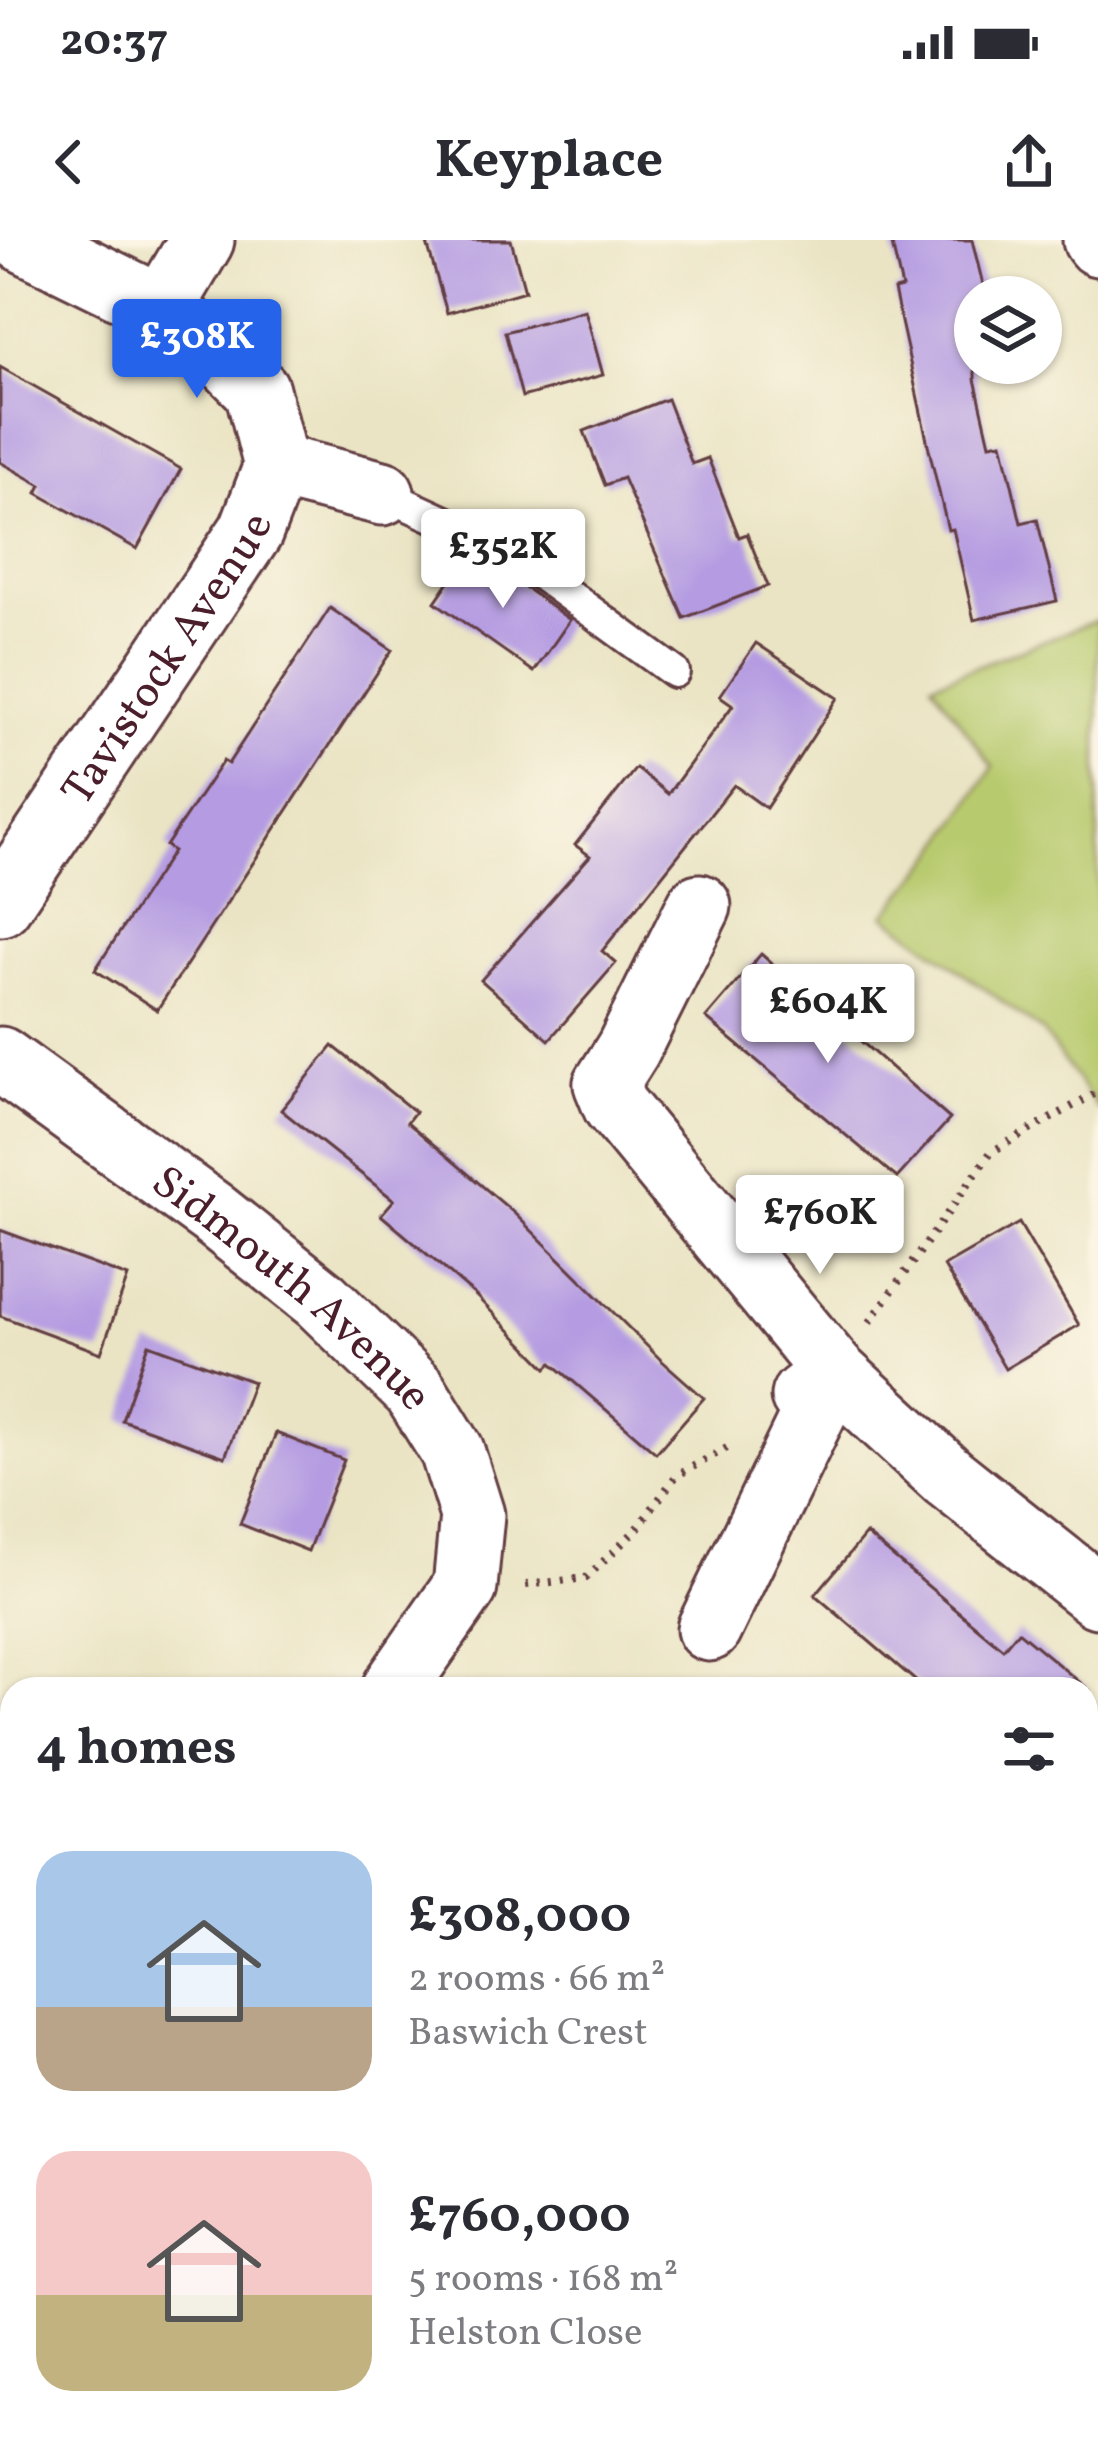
<!DOCTYPE html>
<html lang="en">
<head>
<meta charset="utf-8">
<style>
  :root { --surface:#fff; --page:#f7f7f7; --text:#2b2b33; --muted:#7c7c81; --accent:#2563eb }
  body { margin:0; font-family:Vollkorn,serif; background:var(--page); color:var(--text); height:100vh; display:flex; flex-direction:column; font-size:45px; white-space:nowrap }
  * { box-sizing:border-box; margin:0 }
  p { font-size:39px; color:var(--muted) }
  .icon { flex:none; width:66px; height:66px; fill:none; stroke:currentColor; stroke-width:2; stroke-linecap:round; stroke-linejoin:round }
  .map { position:relative; flex:1; overflow:hidden }
  .side { position:absolute; left:0px; top:1437px; width:1098px; height:771px; display:flex; flex-direction:column; background:var(--surface); border-radius:36px 36px 0 0; box-shadow:0 3px 9px #0004 }
  .side>* { flex:none }
  .buttons { position:absolute; left:954px; top:36px; display:grid; gap:24px }
  .buttons a { display:grid; place-items:center; width:108px; height:108px; border-radius:50%; background:var(--surface); box-shadow:0 3px 9px #0004; font-size:60px }
  .price { position:absolute; translate:-50% -102px; padding:0 27px; border-radius:12px; background:#fff; color:#222; font-size:39px; line-height:78px; filter:drop-shadow(0 3px 6px #0008) }
  .price::after { content:''; position:absolute; left:50%; top:72px; width:36px; height:27px; margin-left:-18px; background:inherit; clip-path:polygon(0 0,100% 0,50% 100%) }
  .price.current { background:var(--accent); color:#fff }
  ul { padding:0; list-style:none }
  li { display:flex; align-items:center; gap:36px; height:300px; padding:0 36px }
  li span { display:grid; place-items:center; flex:none; width:336px; height:240px; border-radius:36px; color:#555 }
  li>.icon { margin-inline-start:auto }
  span .icon { width:144px; height:144px; fill:#fffc; stroke-width:1 }
  li b { font-size:51px }
  h2 { display:flex; justify-content:space-between; align-items:center; height:144px; padding:0 36px; font-size:51px }
  .status { display:flex; justify-content:space-between; align-items:center; height:84px; padding:0 60px; background:var(--surface); direction:ltr }
  .status svg { height:33px; fill:currentColor }
  header { display:flex; justify-content:space-between; align-items:center; height:156px; padding:0 36px; background:var(--surface); font-size:54px; font-weight:700 }
  .map>svg:first-child { display:block }
  .green { fill:#b8ca6e; stroke:#81744c; stroke-width:3 }
  .building { fill:#b59ce2 }
  .lines { fill:none; stroke-linecap:round; stroke-linejoin:round }
  .lane-casing { stroke:#623d42; stroke-width:36 }
  .street-casing { stroke:#623d42; stroke-width:69 }
  .path { stroke:#623d42; stroke-width:8; stroke-dasharray:3 9; stroke-linecap:butt }
  .lane { stroke:#fff; stroke-width:30 }
  .street { stroke:#fff; stroke-width:63 }
  .labels { text-anchor:middle; stroke-width:9; stroke-linejoin:round; paint-order:stroke }
  .street-label { font-size:45px; fill:#4a1f2b; stroke:#fcf5e5 }
</style>
</head>
<body>
<div class="status"><b>20:37</b><svg viewBox="0 0 49 12"><path d="M0 12V9h3v3zM5 12V6h3v6zM10 12V3h3v9zM15 12V0h3v12zM26 1h20v11H26zM47 4h2v5h-2z"/></svg></div>
<header><svg class="icon" aria-label="back" viewBox="0 0 24 24"><path d="M15 5l-7 7 7 7"/></svg>Keyplace<svg class="icon" aria-label="share" viewBox="0 0 24 24"><path d="M12 15V3M7 8l5-5 5 5M5 13v7h14v-7"/></svg></header>
<div class="map">
<svg width="1098" height="2207" viewBox="0 0 1098 2207">
  <rect width="100%" height="100%" fill="#fcf5e5"/>
  <filter id="ink" filterUnits="userSpaceOnUse"><feTurbulence type="fractalNoise" baseFrequency=".00833" numOctaves="2"/><feDisplacementMap in="SourceGraphic" scale="24" xChannelSelector="R" yChannelSelector="G"/><feConvolveMatrix kernelMatrix="1 2 1 2 8 2 1 2 1" color-interpolation-filters="sRGB"/></filter>
  <filter id="wash" filterUnits="userSpaceOnUse"><feTurbulence type="fractalNoise" baseFrequency=".004" numOctaves="4" result="noise"/><feDisplacementMap in="SourceGraphic" scale="48" xChannelSelector="R" yChannelSelector="G"/><feGaussianBlur stdDeviation="2.7" result="paint"/><feColorMatrix in="noise" values="0 0 0 0 0 0 0 0 0 0 0 0 0 0 0 0 0 1.4 0 .05"/><feComposite in="paint" operator="in"/></filter>
  <g filter="url(#wash)">
    <rect width="100%" height="100%" fill="#eae4c4"/>
    <path class="green" d="M 1098,380 L 1098,869 L 1042,791 L 885,675 L 934,616 L 993,527 L 932,443 Z
      M 419,2196 L 1046,2196 L 1057,2207 L 403,2207 Z"/>
    <g id="blocks">
      <path class="building" d="M 426,0 L 511,0 L 525,51 L 447,73 Z
        M 891,0 L 972,0 L 986,57 L 975,57 L 975,139 L 990,204 L 1002,202 L 1021,283 L 1037,279 L 1057,361 L 974,380 L 953,289 L 948,290 L 931,218 L 894,50 L 902,48 Z
        M 585,70 L 603,135 L 522,157 L 505,92 Z
        M 0,127 L 181,229 L 137,309 L 37,253 L 41,245 L 0,222 Z
        M 667,159 L 692,224 L 708,218 L 739,297 L 747,294 L 768,346 L 684,378 L 623,238 L 605,245 L 584,191 Z
        M 468,314 L 497,327 L 570,380 L 534,432 L 435,362 Z
        M 330,368 L 392,410 L 157,770 L 95,730 L 173,611 L 166,606 L 223,521 L 228,524 Z
        M 756,403 L 838,458 L 766,568 L 734,545 L 602,711 L 616,723 L 549,800 L 481,740 L 590,616 L 575,605 L 636,528 L 668,554 L 733,465 L 720,456 Z
        M 761,714 L 950,879 L 897,938 L 706,778 Z
        M 333,806 L 415,872 L 407,882 L 513,972 L 660,1119 L 704,1158 L 656,1213 L 552,1123 L 547,1128 L 474,1054 L 381,975 L 394,960 L 281,870 Z
        M 1019,983 L 1079,1085 L 1005,1129 L 944,1026 Z
        M 0,990 L 128,1037 L 101,1113 L 0,1076 Z
        M 149,1104 L 253,1142 L 225,1217 L 122,1180 Z
        M 276,1193 L 344,1220 L 308,1311 L 240,1284 Z
        M 866,1294 L 1003,1409 L 1018,1391 L 1088,1449 L 925,1449 L 815,1355 Z"/>
    </g>
  </g>
  <g filter="url(#ink)">
    <use href="#blocks" fill-opacity="0" stroke="#623d42" stroke-width="3"/>
    <g class="lines">
      <defs>
        <path id="lane" d="M 382,253 L 507,310 L 674,432"/>
        <g id="street">
          <path d="M 23,0 L 162,68 L 223,116 L 257,150 L 276,226"/>
          <path d="M 1095,0 L 1098,4"/>
          <path d="M 162,68 L 202,0"/>
          <path d="M 276,226 L 382,253"/>
          <path id="s1" d="M 0,664 L 251,291 L 276,226"/>
          <path d="M 699,666 L 628,809 L 606,844 L 615,866 L 834,1132 L 709,1389"/>
          <path id="s2" d="M 0,819 L 212,973 L 321,1060 L 415,1151 L 452,1211 L 472,1275 L 465,1347 L 394,1449"/>
          <path d="M 803,1156 L 834,1132 L 948,1237 L 1098,1356"/>
          <path d="M 0,1877 L 12,1868"/>
          <path d="M 1098,1955 C 1084,1997 1082,2053 1098,2094"/>
        </g>
      </defs>
      <use href="#lane" class="lane-casing"/>
      <use href="#street" class="street-casing"/>
      <path class="path" d="M 870,1082 L 991,912 L 1098,852
        M 526,1345 L 586,1338 L 637,1289 L 676,1236 L 727,1208
        M 0,2150 L 12,2168
        M 30,2196 L 37,2207
        M 765,2196 L 776,2207
        M 496,2207 L 512,2196"/>
      <use href="#lane" class="lane"/>
      <use href="#street" class="street"/>
    </g>
  </g>
  <g class="labels">
    <g class="street-label">
      <text dy="16" stroke="none"><textPath href="#s1" startOffset="297">Tavistock Avenue</textPath></text>
      <text dy="16" stroke="none"><textPath href="#s2" startOffset="372">Sidmouth Avenue</textPath></text>
    </g>
  </g>
</svg>
<div class="buttons">
<a><svg class="icon" aria-label="layers" viewBox="0 0 24 24"><path d="M12 4l9 5-9 5-9-5zM3 14l9 5 9-5"/></svg></a>
</div>
<b class="price current" style="left:197px;top:161px">£308K</b>
<b class="price" style="left:503px;top:371px">£352K</b>
<b class="price" style="left:828px;top:826px">£604K</b>
<b class="price" style="left:820px;top:1037px">£760K</b>
<section class="side">
<h2>4 homes<svg class="icon" aria-label="filters" viewBox="0 0 24 24"><path d="M4 7h16M4 17h16"/><circle cx="9" cy="7" r="2"/><circle cx="15" cy="17" r="2"/></svg></h2>
<ul>
<li><span style="background:linear-gradient(#a9c7e8 65%,#b9a48a 0)"><svg class="icon" aria-label="home" viewBox="0 0 24 24"><path d="M3 11l9-7 9 7M6 9v11h12V9"/></svg></span><div><b>£308,000</b><p>2 rooms · 66 m²</p><p>Baswich Crest</p></div></li>
<li><span style="background:linear-gradient(#f6c9c9 60%,#c2b280 0)"><svg class="icon" aria-label="home" viewBox="0 0 24 24"><path d="M3 11l9-7 9 7M6 9v11h12V9"/></svg></span><div><b>£760,000</b><p>5 rooms · 168 m²</p><p>Helston Close</p></div></li>
</ul>
</section>
</div>
</body>
</html>
